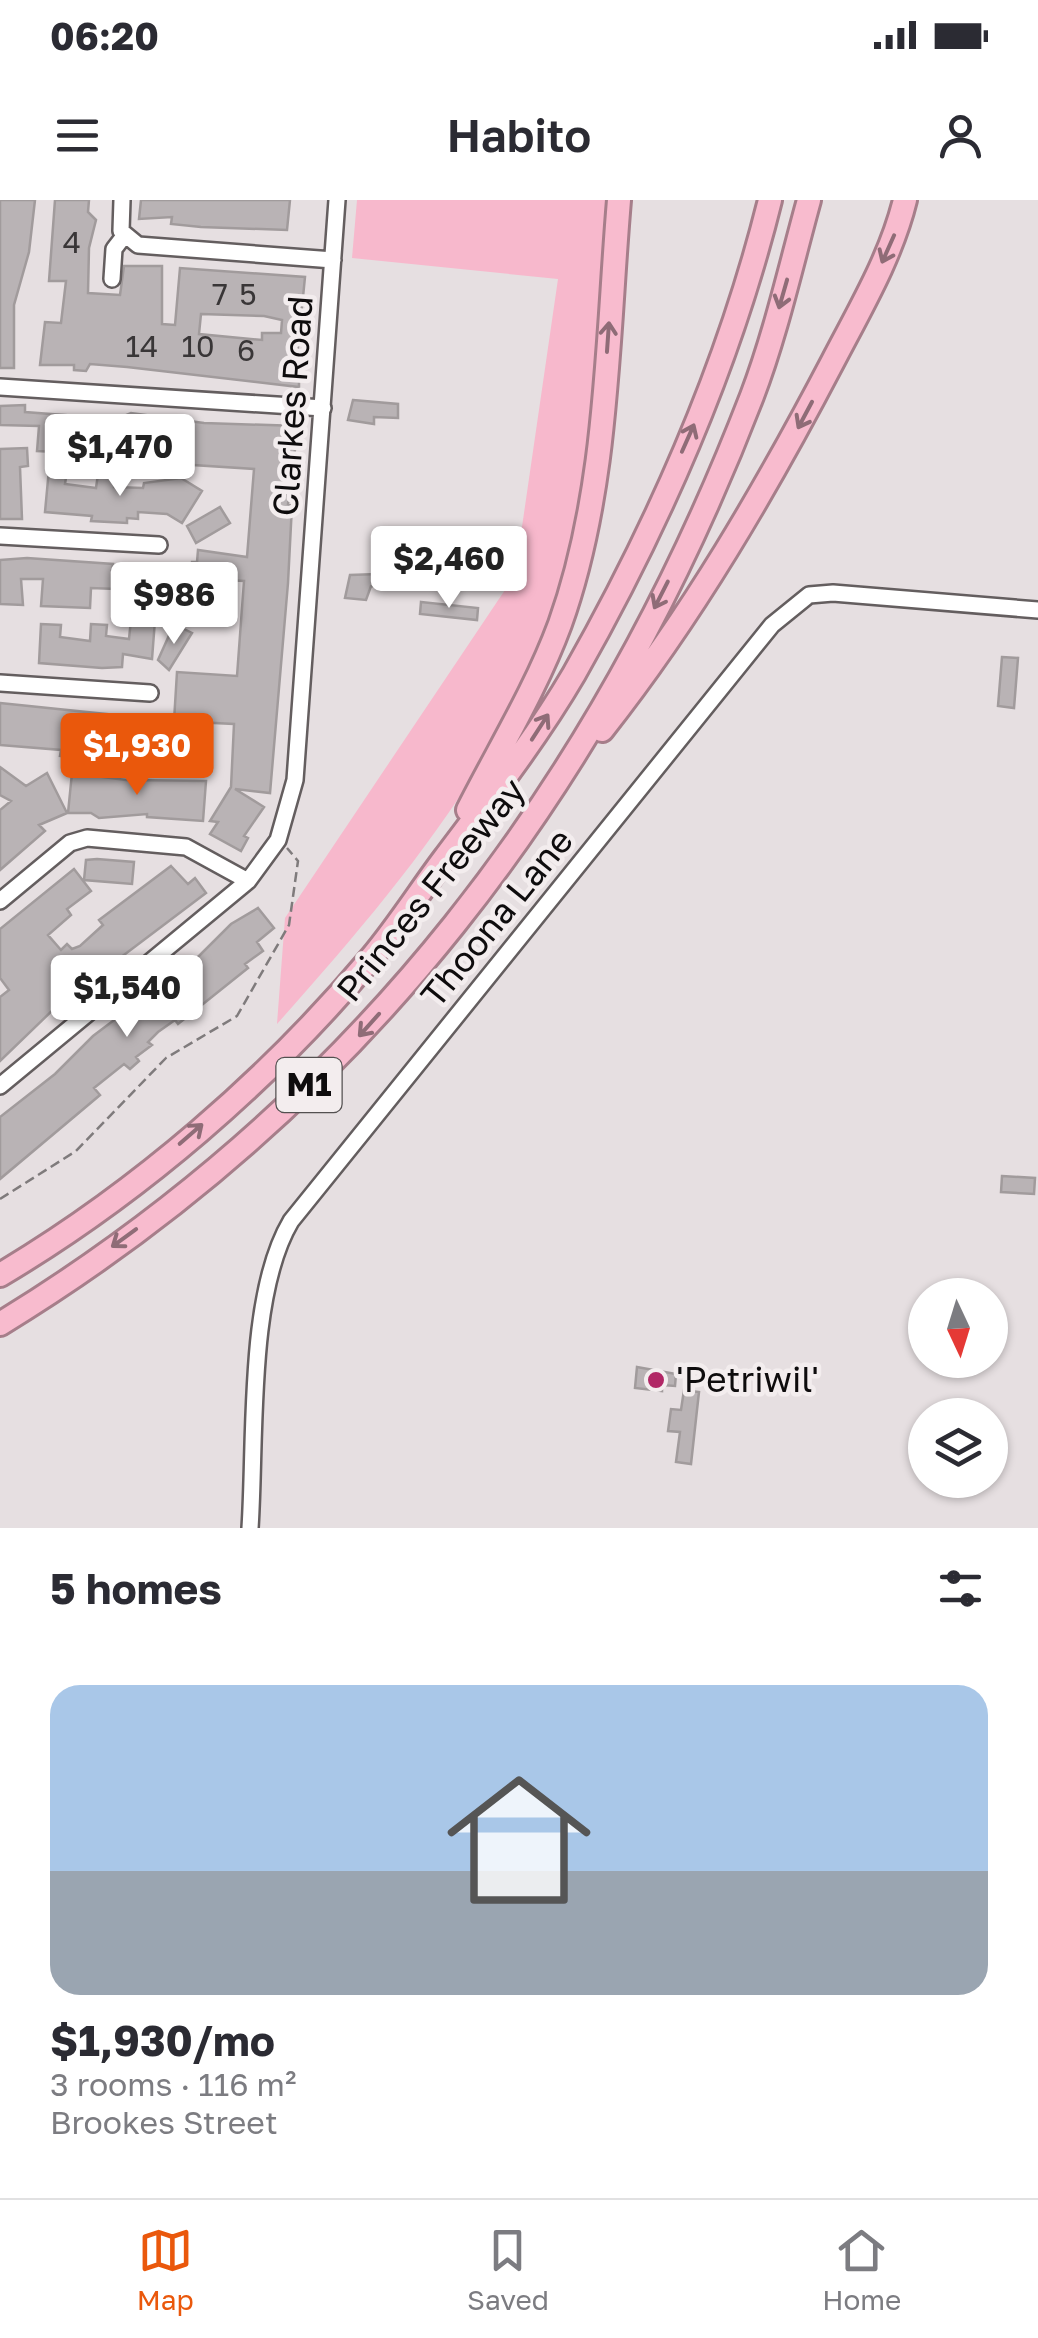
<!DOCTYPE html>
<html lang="en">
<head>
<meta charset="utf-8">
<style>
  :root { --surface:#fff; --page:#f7f7f7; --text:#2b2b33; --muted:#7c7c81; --line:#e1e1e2; --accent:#ea580c }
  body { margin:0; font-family:"Golos Text",sans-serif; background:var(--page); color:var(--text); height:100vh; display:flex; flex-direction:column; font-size:38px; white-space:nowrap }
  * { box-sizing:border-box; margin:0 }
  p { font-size:32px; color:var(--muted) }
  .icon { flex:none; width:55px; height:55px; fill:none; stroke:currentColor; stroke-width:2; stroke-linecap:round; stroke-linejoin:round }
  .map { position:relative; height:1328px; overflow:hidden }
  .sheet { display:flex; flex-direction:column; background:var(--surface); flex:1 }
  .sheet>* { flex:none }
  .needle { width:65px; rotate:176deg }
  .buttons { position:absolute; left:908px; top:1078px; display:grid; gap:20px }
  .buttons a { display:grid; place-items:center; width:100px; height:100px; border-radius:50%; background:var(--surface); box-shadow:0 2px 8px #0004; font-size:50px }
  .price { position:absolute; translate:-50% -85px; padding:0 22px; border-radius:10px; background:#fff; color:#222; font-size:32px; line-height:65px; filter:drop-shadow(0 2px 5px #0008) }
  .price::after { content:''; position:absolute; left:50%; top:60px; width:30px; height:22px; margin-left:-15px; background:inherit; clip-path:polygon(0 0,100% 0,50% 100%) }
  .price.on { background:var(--accent); color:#fff }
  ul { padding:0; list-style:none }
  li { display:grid; align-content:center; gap:20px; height:530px; padding:0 50px }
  li span { display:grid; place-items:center; height:310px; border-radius:30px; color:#555 }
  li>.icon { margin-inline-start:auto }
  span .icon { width:180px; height:180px; fill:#fffc; stroke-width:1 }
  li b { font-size:42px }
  h2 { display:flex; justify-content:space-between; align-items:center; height:120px; padding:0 50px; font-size:42px }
  .status { display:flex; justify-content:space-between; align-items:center; height:70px; padding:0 50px; background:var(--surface); direction:ltr }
  .status svg { height:28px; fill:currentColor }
  header { display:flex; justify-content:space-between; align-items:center; height:130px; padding:0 50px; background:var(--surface); font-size:45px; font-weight:600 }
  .tabs { display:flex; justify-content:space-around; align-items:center; height:140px; border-top:2px solid var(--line); background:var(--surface); font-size:28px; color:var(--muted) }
  .tabs a { display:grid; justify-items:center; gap:5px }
  .tabs .on { color:var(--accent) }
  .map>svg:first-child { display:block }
  .green { fill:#f7b8cc }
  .building { fill:#b9b3b5; stroke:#a19b9c; stroke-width:2.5; fill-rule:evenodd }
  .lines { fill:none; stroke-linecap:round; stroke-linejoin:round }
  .minor-casing { stroke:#645e5f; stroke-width:20 }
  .highway-casing { stroke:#a67e8a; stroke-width:28 }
  .path { stroke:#7f7b7c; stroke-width:2.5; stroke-dasharray:10 5; stroke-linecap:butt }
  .minor { stroke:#fff; stroke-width:15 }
  .highway { stroke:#f8bbce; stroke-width:22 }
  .oneway { stroke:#8f6c77 }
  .poi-dot { fill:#b12766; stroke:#f3edee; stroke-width:4 }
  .labels { text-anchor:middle; stroke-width:9; stroke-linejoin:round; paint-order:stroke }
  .number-label { font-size:30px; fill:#393637 }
  .shield { fill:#f3edee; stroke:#535050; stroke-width:2.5 }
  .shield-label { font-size:32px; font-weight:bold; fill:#0e0c0d }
  .street-label { font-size:35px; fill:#0e0c0d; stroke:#f3edee }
  .poi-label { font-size:35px; fill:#0e0c0d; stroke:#f3edee; text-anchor:start }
</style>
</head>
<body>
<div class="status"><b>06:20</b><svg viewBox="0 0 49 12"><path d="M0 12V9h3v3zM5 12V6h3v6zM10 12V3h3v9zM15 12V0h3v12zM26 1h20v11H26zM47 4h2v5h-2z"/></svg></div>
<header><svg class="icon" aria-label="menu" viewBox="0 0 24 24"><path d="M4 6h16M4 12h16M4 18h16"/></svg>Habito<svg class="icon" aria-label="person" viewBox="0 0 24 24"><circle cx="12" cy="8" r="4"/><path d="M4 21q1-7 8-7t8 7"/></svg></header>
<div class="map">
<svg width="1038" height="1328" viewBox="0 0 1038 1328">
  <rect width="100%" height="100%" fill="#e6dfe1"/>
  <path class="green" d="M 357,0 L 608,0 C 601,131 599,271 559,397 C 506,561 390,697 277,824 L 285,718 L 515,375 L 558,79 L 352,58 Z"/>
  <path class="building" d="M 0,0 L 35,0 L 29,52 L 14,105 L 14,168 L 0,168 Z
    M 55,0 L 89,0 L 88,12 L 96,20 L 89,48 L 88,93 L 120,95 L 124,66 L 162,66 L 162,124 L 175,125 L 180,68 L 305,77 L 295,177 L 299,177 L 299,187 L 127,167 L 90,164 L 86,171 L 74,170 L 74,165 L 40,165 L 45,122 L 61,123 L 66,81 L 49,81 ZM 201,114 L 264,116 L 282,120 L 281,133 L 262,133 L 262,140 L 199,134 Z
    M 141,0 L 290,0 L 287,30 L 201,27 L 171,24 L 172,17 L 139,19 Z
    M 353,200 L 398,204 L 398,218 L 374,217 L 374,224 L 348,220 Z
    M 25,205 L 25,212 L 117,219 L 131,213 L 204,223 L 298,226 L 288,304 L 292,305 L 288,383 L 270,593 L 235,589 L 264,607 L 244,636 L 248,638 L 241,651 L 210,634 L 218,622 L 210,621 L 231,587 L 234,524 L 174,521 L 177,472 L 237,476 L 244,381 L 191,378 L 192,362 L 197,362 L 198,350 L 247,357 L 254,269 L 178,264 L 179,257 L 140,256 L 140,261 L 92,255 L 93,247 L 58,246 L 57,252 L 37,251 L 39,226 L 0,225 L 0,206 Z
    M 27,248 L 28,266 L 20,267 L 22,319 L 0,319 L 0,249 Z
    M 49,269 L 67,271 L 65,284 L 96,288 L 98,274 L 114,275 L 114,287 L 143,288 L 144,283 L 181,278 L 202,291 L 182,323 L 167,314 L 138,312 L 138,319 L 127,318 L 127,323 L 91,321 L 92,316 L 45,312 Z
    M 220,307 L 230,323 L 196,343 L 187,326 Z
    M 27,358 L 113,364 L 112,370 L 134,371 L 133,380 L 158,381 L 152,459 L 123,454 L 122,467 L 102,468 L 39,463 L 41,424 L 61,425 L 60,437 L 90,441 L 91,424 L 107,425 L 106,436 L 129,439 L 132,410 L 116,410 L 116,389 L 91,388 L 90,408 L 41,406 L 43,379 L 21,379 L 23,405 L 0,404 L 0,360 Z
    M 378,370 L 409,372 L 408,388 L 371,386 L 366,400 L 345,398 L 350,375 L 378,374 Z
    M 182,378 L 207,408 L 190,419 L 166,387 Z
    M 421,402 L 478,408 L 477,420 L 420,414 Z
    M 180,427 L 192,433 L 169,470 L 158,460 L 171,431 L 176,434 Z
    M 1002,457 L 1018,458 L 1014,508 L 998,506 Z
    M 0,503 L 115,515 L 115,524 L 144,527 L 140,555 L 80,551 L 80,558 L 60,556 L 61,550 L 0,545 Z
    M 169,522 L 194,547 L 174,564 L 150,538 Z
    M 0,567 L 26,586 L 47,573 L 67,613 L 39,625 L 45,631 L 0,670 L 0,610 L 11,601 L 0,595 Z
    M 72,573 L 126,580 L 206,581 L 203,621 L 147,617 L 147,614 L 99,618 L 91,613 L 68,613 Z
    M 97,659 L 134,662 L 132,684 L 84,680 L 86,660 Z
    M 171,666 L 188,684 L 195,678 L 206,693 L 59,804 L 0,861 L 0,797 L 9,790 L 0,778 L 0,729 L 74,669 L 91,691 L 67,709 L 71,715 L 48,735 L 61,750 L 67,744 L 72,749 L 80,746 L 103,725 L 99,720 Z
    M 258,708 L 274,728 L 257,742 L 263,751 L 245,764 L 248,768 L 178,824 L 175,820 L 158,832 L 148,842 L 152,845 L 136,857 L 139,861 L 130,869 L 124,864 L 94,888 L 100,895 L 0,979 L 0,917 L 55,874 L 93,836 L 199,756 L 231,724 Z
    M 1002,976 L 1035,978 L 1034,994 L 1001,992 Z
    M 637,1167 L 676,1174 L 675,1186 L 662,1185 L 662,1191 L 635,1188 Z
    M 684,1190 L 699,1192 L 691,1264 L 676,1262 L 680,1232 L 668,1231 L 671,1209 L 681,1210 Z"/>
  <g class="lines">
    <defs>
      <path id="minor" d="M 122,0 L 121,31 L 138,45 L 333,60
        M 112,79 L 114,49 L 124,36
        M 0,187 L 323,208
        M 0,336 L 159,345
        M 0,483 L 150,493
        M 0,701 L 70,643 L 87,638 L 186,647 L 248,681
        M 0,886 L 248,681 L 278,640 L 295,580 L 337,0
        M 250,1328 C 256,1239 247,1095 291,1021 L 772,425 L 809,395 L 833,393 L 1038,410"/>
      <path id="highway" d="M 602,530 C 692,416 766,289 833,161 C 860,109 891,57 905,0
        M 468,610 C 499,549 536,489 560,424 C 608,290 607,141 619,0
        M 0,1075 C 138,993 269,880 372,757 C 398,726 420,691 444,659 C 489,599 536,539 574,474 C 658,326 729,165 770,0
        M 0,1124 C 360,904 601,588 752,196 C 776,133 791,65 809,0"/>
    </defs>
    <use href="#minor" class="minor-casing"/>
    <use href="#highway" class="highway-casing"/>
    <path class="path" d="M 0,999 L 76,951 L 166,858 L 237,816 L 289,725 L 298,661 L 287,648"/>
    <use href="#minor" class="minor"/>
    <use href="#highway" class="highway"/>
  </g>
  <defs><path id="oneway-shaft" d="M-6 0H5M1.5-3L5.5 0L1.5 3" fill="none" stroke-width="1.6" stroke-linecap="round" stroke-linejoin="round" transform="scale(2.5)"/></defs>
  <g class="oneway">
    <use href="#oneway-shaft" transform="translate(888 49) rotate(114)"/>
    <use href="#oneway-shaft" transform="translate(783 94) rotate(106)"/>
    <use href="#oneway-shaft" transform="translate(608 137) rotate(-86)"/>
    <use href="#oneway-shaft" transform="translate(805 215) rotate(118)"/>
    <use href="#oneway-shaft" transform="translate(688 238) rotate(-66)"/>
    <use href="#oneway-shaft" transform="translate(661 395) rotate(117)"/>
    <use href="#oneway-shaft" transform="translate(540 527) rotate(-57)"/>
    <use href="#oneway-shaft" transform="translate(369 825) rotate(132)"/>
    <use href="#oneway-shaft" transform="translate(191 934) rotate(-41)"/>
    <use href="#oneway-shaft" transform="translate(124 1038) rotate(144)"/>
  </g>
  <circle class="poi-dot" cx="656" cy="1180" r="10"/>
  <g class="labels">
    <g class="number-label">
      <text x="72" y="53">4</text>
      <text x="220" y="105">7</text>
      <text x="248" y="105">5</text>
      <text x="142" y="157">14</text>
      <text x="198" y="157">10</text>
      <text x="246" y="161">6</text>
    </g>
    <rect class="shield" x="276.5" y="858" width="65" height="54" rx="8"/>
    <g class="shield-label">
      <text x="309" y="896">M1</text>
    </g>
    <g class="street-label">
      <text transform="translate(293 206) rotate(-86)" y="12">Clarkes Road</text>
      <text transform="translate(431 690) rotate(-51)" y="12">Princes Freeway</text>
      <text transform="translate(497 718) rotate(-51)" y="12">Thoona Lane</text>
    </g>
    <g class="poi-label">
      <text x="676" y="1192">'Petriwil'</text>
    </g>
  </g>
</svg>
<div class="buttons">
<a><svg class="needle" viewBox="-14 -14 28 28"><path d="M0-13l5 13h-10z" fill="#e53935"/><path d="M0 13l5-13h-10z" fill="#7c7c81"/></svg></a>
<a><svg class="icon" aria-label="layers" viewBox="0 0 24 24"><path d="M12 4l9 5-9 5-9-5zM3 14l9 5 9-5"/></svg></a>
</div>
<b class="price" style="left:120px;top:299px">$1,470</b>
<b class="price" style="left:449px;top:411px">$2,460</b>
<b class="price" style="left:174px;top:447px">$986</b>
<b class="price on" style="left:137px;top:598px">$1,930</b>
<b class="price" style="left:127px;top:840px">$1,540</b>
</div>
<section class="sheet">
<h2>5 homes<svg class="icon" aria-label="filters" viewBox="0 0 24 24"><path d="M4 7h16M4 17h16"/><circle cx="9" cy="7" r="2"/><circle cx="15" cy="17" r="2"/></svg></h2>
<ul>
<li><span style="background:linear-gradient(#a9c7e8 60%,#9aa5b1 0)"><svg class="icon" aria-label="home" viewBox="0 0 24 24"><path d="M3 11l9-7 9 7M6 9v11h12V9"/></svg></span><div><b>$1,930/mo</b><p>3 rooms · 116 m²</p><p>Brookes Street</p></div></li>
</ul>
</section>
<nav class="tabs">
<a class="on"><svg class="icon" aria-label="map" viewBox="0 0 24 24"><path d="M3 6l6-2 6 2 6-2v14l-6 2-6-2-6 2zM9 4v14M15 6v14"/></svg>Map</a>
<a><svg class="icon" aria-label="saved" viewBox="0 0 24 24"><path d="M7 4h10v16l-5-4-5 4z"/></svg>Saved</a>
<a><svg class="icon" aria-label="home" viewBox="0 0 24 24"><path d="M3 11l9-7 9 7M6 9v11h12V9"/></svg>Home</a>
</nav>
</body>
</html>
